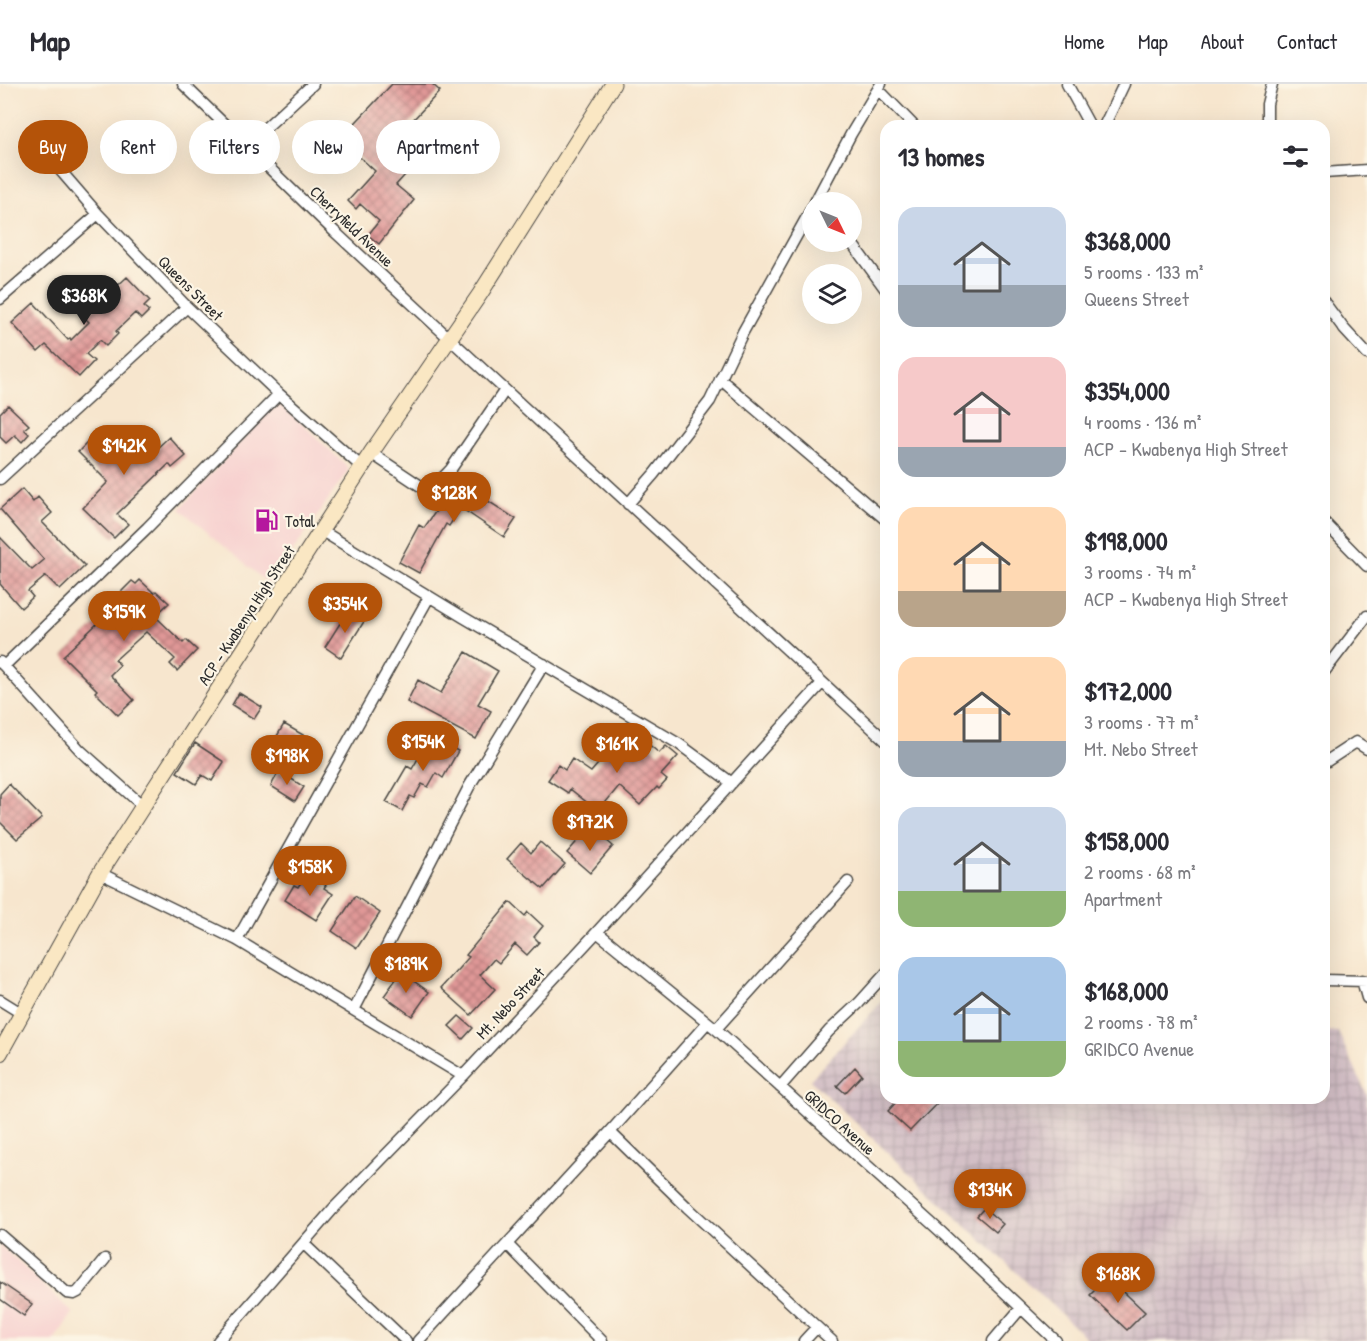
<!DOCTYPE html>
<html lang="en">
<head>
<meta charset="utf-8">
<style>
  :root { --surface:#fff; --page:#f7f7f7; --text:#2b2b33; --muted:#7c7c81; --line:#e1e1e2; --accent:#b45309 }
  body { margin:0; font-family:"Patrick Hand",sans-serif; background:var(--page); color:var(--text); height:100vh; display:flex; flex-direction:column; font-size:22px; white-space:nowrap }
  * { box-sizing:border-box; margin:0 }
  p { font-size:20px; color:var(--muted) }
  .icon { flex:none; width:33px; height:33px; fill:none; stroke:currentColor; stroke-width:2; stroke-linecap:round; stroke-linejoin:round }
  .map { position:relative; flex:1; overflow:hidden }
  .drawer { position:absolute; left:880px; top:36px; width:450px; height:984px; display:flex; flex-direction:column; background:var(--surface); border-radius:18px; box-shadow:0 6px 24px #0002 }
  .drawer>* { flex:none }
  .top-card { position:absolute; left:18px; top:36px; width:570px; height:54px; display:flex; gap:12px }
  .needle { width:39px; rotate:133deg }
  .controls { position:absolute; left:802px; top:108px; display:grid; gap:12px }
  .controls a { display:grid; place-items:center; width:60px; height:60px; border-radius:50%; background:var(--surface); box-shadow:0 6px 24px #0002; font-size:30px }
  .price { position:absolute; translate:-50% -51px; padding:0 14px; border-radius:21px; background:var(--accent); color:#fff; font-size:20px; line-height:39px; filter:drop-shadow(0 2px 3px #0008) }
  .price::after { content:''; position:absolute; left:50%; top:36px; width:18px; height:14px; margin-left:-9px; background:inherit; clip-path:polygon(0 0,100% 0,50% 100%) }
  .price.selected { background:#222; color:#fff }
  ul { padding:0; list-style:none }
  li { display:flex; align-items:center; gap:18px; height:150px; padding:0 18px }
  li span { display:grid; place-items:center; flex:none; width:168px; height:120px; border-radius:18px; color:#555 }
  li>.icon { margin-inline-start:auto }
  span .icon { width:72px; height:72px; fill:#fffc; stroke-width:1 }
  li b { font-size:26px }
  h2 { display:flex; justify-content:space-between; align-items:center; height:72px; padding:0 18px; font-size:26px }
  .tag { padding:0 21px; border-radius:27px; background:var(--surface); box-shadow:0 6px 24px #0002; font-size:21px; line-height:54px }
  .tag.selected { background:var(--accent); color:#fff }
  header { display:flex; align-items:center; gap:36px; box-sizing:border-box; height:84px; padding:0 30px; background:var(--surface); border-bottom:2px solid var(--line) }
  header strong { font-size:28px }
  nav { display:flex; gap:33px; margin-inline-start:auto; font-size:21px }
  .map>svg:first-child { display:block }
  .built { fill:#f7d0cf }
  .industrial { fill:url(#industrial-grid) }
  .building { fill:url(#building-cross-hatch) }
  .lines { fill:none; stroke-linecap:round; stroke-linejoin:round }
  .minor-casing { stroke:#4a4743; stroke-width:13 }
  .secondary-casing { stroke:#4a4743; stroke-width:17 }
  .minor { stroke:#fff; stroke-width:10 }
  .secondary { stroke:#fae7c3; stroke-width:15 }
  .labels { text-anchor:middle; stroke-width:4.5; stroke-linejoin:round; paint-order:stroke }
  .street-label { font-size:16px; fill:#2b2b2b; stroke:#fcf5e5 }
  .poi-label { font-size:16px; fill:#2b2b2b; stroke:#fcf5e5; text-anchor:start }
</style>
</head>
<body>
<header>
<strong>Map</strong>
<nav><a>Home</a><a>Map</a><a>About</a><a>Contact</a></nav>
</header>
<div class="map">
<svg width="1367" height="1257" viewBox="0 0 1367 1257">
  <defs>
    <pattern id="industrial-grid" width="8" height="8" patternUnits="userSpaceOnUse" patternTransform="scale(1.5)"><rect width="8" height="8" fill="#d2bec5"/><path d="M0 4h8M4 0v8" fill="none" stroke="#b4a3a9"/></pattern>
    <pattern id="building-cross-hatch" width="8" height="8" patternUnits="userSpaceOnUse" patternTransform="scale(1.5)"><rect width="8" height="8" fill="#e09897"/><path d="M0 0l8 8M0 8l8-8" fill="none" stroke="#b67c7b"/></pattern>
  </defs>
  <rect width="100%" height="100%" fill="#fcf5e5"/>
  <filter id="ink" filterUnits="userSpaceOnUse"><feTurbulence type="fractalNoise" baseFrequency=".0167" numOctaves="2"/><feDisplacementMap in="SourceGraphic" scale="12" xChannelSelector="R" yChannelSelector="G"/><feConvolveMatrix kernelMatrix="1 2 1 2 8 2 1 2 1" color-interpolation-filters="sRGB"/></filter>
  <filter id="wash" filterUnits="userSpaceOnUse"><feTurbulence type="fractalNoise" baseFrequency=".008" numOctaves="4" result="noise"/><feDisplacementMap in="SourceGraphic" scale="24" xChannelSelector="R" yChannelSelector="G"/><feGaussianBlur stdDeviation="1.35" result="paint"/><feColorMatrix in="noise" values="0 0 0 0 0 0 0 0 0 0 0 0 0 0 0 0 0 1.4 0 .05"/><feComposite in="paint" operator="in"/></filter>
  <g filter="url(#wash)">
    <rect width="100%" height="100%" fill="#f7e6ce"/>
    <path class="built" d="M 278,316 L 349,385 L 270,501 L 180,425 Z
      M 0,1161 L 73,1229 L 54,1257 L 0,1257 Z"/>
    <path class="industrial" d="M 886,913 L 886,1014 L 1324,1014 L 1325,947 L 1338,948 L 1367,1011 L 1367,1257 L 1090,1257 L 810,996 Z"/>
    <g id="blocks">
      <path class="building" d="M 392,0 L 432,0 L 440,7 L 382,69 L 405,91 L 396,101 L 414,116 L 379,160 L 368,151 L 379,137 L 360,120 L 356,125 L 348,117 L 375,87 L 340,55 Z
        M 127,193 L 150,217 L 144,223 L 149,227 L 141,235 L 135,229 L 116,247 L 118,250 L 106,262 L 100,256 L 86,270 L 94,277 L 79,293 L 46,261 L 38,268 L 12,239 L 34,219 L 68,256 L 70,254 L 71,256 L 89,238 L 84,233 Z
        M 8,321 L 29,341 L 24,345 L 29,350 L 22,358 L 15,351 L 6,359 L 0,353 L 0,329 Z
        M 104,348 L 130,374 L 147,359 L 154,367 L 169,353 L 186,372 L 172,384 L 169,380 L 117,430 L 128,440 L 114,454 L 83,424 L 108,398 L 78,368 L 95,351 L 99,354 Z
        M 457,397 L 516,435 L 504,453 L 461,424 L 449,442 L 446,440 L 419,489 L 399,478 L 419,441 L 424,444 Z
        M 22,405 L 33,418 L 38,413 L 52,429 L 42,438 L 85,482 L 60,506 L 46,492 L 28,507 L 33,513 L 21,524 L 0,500 L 0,453 L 32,486 L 44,476 L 0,425 Z
        M 140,496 L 154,509 L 156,507 L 169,519 L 155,532 L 183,559 L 186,556 L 197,566 L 177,587 L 170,580 L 175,575 L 146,548 L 115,576 L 120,581 L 110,591 L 134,616 L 118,631 L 95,608 L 97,606 L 63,572 L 120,518 L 119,516 L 124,511 L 121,508 L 132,497 L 136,500 Z
        M 349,525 L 365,536 L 341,574 L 325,563 Z
        M 466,568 L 498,587 L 478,620 L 491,627 L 476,655 L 407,618 L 418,596 L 441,609 Z
        M 239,609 L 262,623 L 254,635 L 232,621 Z
        M 284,640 L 317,659 L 306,678 L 273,659 Z
        M 624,650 L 640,665 L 646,658 L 659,669 L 666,662 L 678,672 L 661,691 L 667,696 L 659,705 L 657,703 L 640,721 L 619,702 L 601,724 L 597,721 L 594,724 L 570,705 L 568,709 L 548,696 L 558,681 L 565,686 L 572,675 L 591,688 Z
        M 431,652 L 458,667 L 443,694 L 436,689 L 428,703 L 422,700 L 414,714 L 410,712 L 402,727 L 386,718 L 407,682 L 412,685 Z
        M 195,659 L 224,678 L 212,697 L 202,691 L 196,700 L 177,688 Z
        M 279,687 L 304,703 L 295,717 L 271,702 Z
        M 9,700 L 42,734 L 17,755 L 0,738 L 0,710 Z
        M 599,750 L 613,762 L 590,789 L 567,769 L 581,753 L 590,760 Z
        M 540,758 L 565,780 L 543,805 L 507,775 L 521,759 L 531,769 Z
        M 307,789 L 326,801 L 324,804 L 333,810 L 316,836 L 285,816 L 294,801 L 298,803 Z
        M 355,812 L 380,829 L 357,864 L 332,847 Z
        M 510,818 L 525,832 L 528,828 L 543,842 L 534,853 L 539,858 L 527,871 L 515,860 L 499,879 L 494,875 L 480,891 L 495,905 L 471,931 L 441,904 L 469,873 L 466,871 Z
        M 401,888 L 429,908 L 412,932 L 384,912 Z
        M 459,932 L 473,944 L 463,955 L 449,942 Z
        M 855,983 L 862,991 L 845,1009 L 837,1002 Z
        M 900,1014 L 942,1014 L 910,1047 L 888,1027 Z
        M 984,1124 L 1003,1140 L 996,1148 L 977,1132 Z
        M 1108,1193 L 1145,1228 L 1127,1246 L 1090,1211 Z
        M 0,1198 L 32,1220 L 24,1232 L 0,1215 Z"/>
    </g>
  </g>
  <g filter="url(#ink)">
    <use href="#blocks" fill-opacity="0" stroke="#4a4743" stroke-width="1.5"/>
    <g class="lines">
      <defs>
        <path id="minor" d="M 183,0 L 335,148 L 450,255 L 886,657
          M 1067,0 L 1090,42
          M 878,5 L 914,42
          M 1104,42 L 1124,0
          M 1267,42 L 1267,20 L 1272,0
          M 247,61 L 313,0
          M 41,64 L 98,130
          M 1324,89 L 1367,86
          M 815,118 L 851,50 L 881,0
          M 851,158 L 886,206
          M 0,215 L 98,130 L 187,223 L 279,310 L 363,384
          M 1324,218 L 1344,245 L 1367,270
          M 720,295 L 886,436
          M 371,369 L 422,403 C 436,401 442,395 451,385 L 505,306
          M 0,395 L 187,223
          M 628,420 L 654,390 L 710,317 L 743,248 L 813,122
          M 1324,438 L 1367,482
          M 322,447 L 463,533 L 679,660 L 732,699
          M 0,578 L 4,582 L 147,444 L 279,310
          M 4,582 L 80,666 L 143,722
          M 1324,588 L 1367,532
          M 1324,679 L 1356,658 L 1367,665
          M 100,789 L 237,856 L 463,992
          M 597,848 L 716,945 L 940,1147 L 1056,1257
          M 237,856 L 429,513
          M 1324,896 L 1367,897
          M 1362,896 L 1367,914
          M 0,916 L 21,929
          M 354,926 L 470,701 L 544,580
          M 716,945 L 848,798
          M 780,1003 L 829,947 L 859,919 L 886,889
          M 610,1048 L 687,1123 L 832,1257
          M 0,1151 L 67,1209 L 74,1210 L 78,1208 L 105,1175
          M 304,1160 L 406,1257
          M 507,1160 L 602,1257
          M 218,1257 L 333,1125 L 463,992 L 597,848 L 822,599
          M 418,1257 L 610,1048 L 707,939
          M 804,1257 L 817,1243
          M 993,1257 L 1021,1224"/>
        <path id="secondary" d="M 0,969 L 100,789 L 143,722 L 371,369 L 480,210 L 613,0"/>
      </defs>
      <use href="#minor" class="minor-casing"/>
      <use href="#secondary" class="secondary-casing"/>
      <use href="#minor" class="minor"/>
      <use href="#secondary" class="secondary"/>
    </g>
  </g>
  <defs>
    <symbol id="fuel-bare" viewBox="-9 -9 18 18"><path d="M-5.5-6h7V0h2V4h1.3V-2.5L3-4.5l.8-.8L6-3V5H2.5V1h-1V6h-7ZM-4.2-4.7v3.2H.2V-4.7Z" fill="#b5179e" stroke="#fcf5e5" stroke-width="2.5" paint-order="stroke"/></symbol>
  </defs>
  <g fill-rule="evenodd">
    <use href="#fuel-bare" x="250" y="420" width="33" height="33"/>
  </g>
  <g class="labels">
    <g class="street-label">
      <text transform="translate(352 142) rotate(44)" y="6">Cherryfield Avenue</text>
      <text transform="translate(191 204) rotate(45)" y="6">Queens Street</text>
      <text transform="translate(246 531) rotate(-57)" y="6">ACP - Kwabenya High Street</text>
      <text transform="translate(510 919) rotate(-47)" y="6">Mt. Nebo Street</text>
      <text transform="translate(840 1038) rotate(42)" y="6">GRIDCO Avenue</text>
    </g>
    <g class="poi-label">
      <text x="285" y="443">Total</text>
    </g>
  </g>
</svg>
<div class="controls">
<a><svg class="needle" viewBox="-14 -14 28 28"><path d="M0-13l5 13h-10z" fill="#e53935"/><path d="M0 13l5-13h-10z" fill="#7c7c81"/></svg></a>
<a><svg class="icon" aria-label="layers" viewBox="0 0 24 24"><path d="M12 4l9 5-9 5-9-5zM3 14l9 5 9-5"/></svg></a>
</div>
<b class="price selected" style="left:84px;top:242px">$368K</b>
<b class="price" style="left:124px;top:392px">$142K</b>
<b class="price" style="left:454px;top:439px">$128K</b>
<b class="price" style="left:345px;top:550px">$354K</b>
<b class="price" style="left:124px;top:558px">$159K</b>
<b class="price" style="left:423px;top:688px">$154K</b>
<b class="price" style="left:617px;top:690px">$161K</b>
<b class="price" style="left:287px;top:702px">$198K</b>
<b class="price" style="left:590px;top:768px">$172K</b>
<b class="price" style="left:310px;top:813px">$158K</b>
<b class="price" style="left:406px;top:910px">$189K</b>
<b class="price" style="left:990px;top:1136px">$134K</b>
<b class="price" style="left:1118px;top:1220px">$168K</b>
<div class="top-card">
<a class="tag selected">Buy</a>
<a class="tag">Rent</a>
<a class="tag">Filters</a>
<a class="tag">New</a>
<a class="tag">Apartment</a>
</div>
<section class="drawer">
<h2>13 homes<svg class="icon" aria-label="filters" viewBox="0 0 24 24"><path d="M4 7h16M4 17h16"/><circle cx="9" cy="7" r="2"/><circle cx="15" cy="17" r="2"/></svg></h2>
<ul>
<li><span style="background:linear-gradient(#c9d6e8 65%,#9aa5b1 0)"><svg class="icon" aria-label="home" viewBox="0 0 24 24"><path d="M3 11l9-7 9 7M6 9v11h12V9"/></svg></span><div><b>$368,000</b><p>5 rooms · 133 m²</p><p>Queens Street</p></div></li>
<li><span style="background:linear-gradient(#f6c9c9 75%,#9aa5b1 0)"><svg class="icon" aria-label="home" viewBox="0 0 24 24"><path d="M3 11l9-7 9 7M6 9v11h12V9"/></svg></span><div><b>$354,000</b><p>4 rooms · 136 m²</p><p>ACP - Kwabenya High Street</p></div></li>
<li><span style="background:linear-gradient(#ffd9b3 70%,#b9a48a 0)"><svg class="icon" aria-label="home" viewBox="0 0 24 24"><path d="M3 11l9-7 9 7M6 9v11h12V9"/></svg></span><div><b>$198,000</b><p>3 rooms · 74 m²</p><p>ACP - Kwabenya High Street</p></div></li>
<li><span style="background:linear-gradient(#ffd9b3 70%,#9aa5b1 0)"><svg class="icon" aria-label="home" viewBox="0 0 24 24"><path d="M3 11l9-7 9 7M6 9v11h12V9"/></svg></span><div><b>$172,000</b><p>3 rooms · 77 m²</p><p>Mt. Nebo Street</p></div></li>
<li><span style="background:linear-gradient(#c9d6e8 70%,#8fb573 0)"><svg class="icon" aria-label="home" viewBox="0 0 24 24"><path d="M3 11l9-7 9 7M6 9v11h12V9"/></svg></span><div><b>$158,000</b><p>2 rooms · 68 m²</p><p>Apartment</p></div></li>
<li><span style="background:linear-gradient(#a9c7e8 70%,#8fb573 0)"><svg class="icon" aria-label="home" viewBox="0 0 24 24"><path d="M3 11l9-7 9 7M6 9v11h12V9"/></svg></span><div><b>$168,000</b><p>2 rooms · 78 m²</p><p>GRIDCO Avenue</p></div></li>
</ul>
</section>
</div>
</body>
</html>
